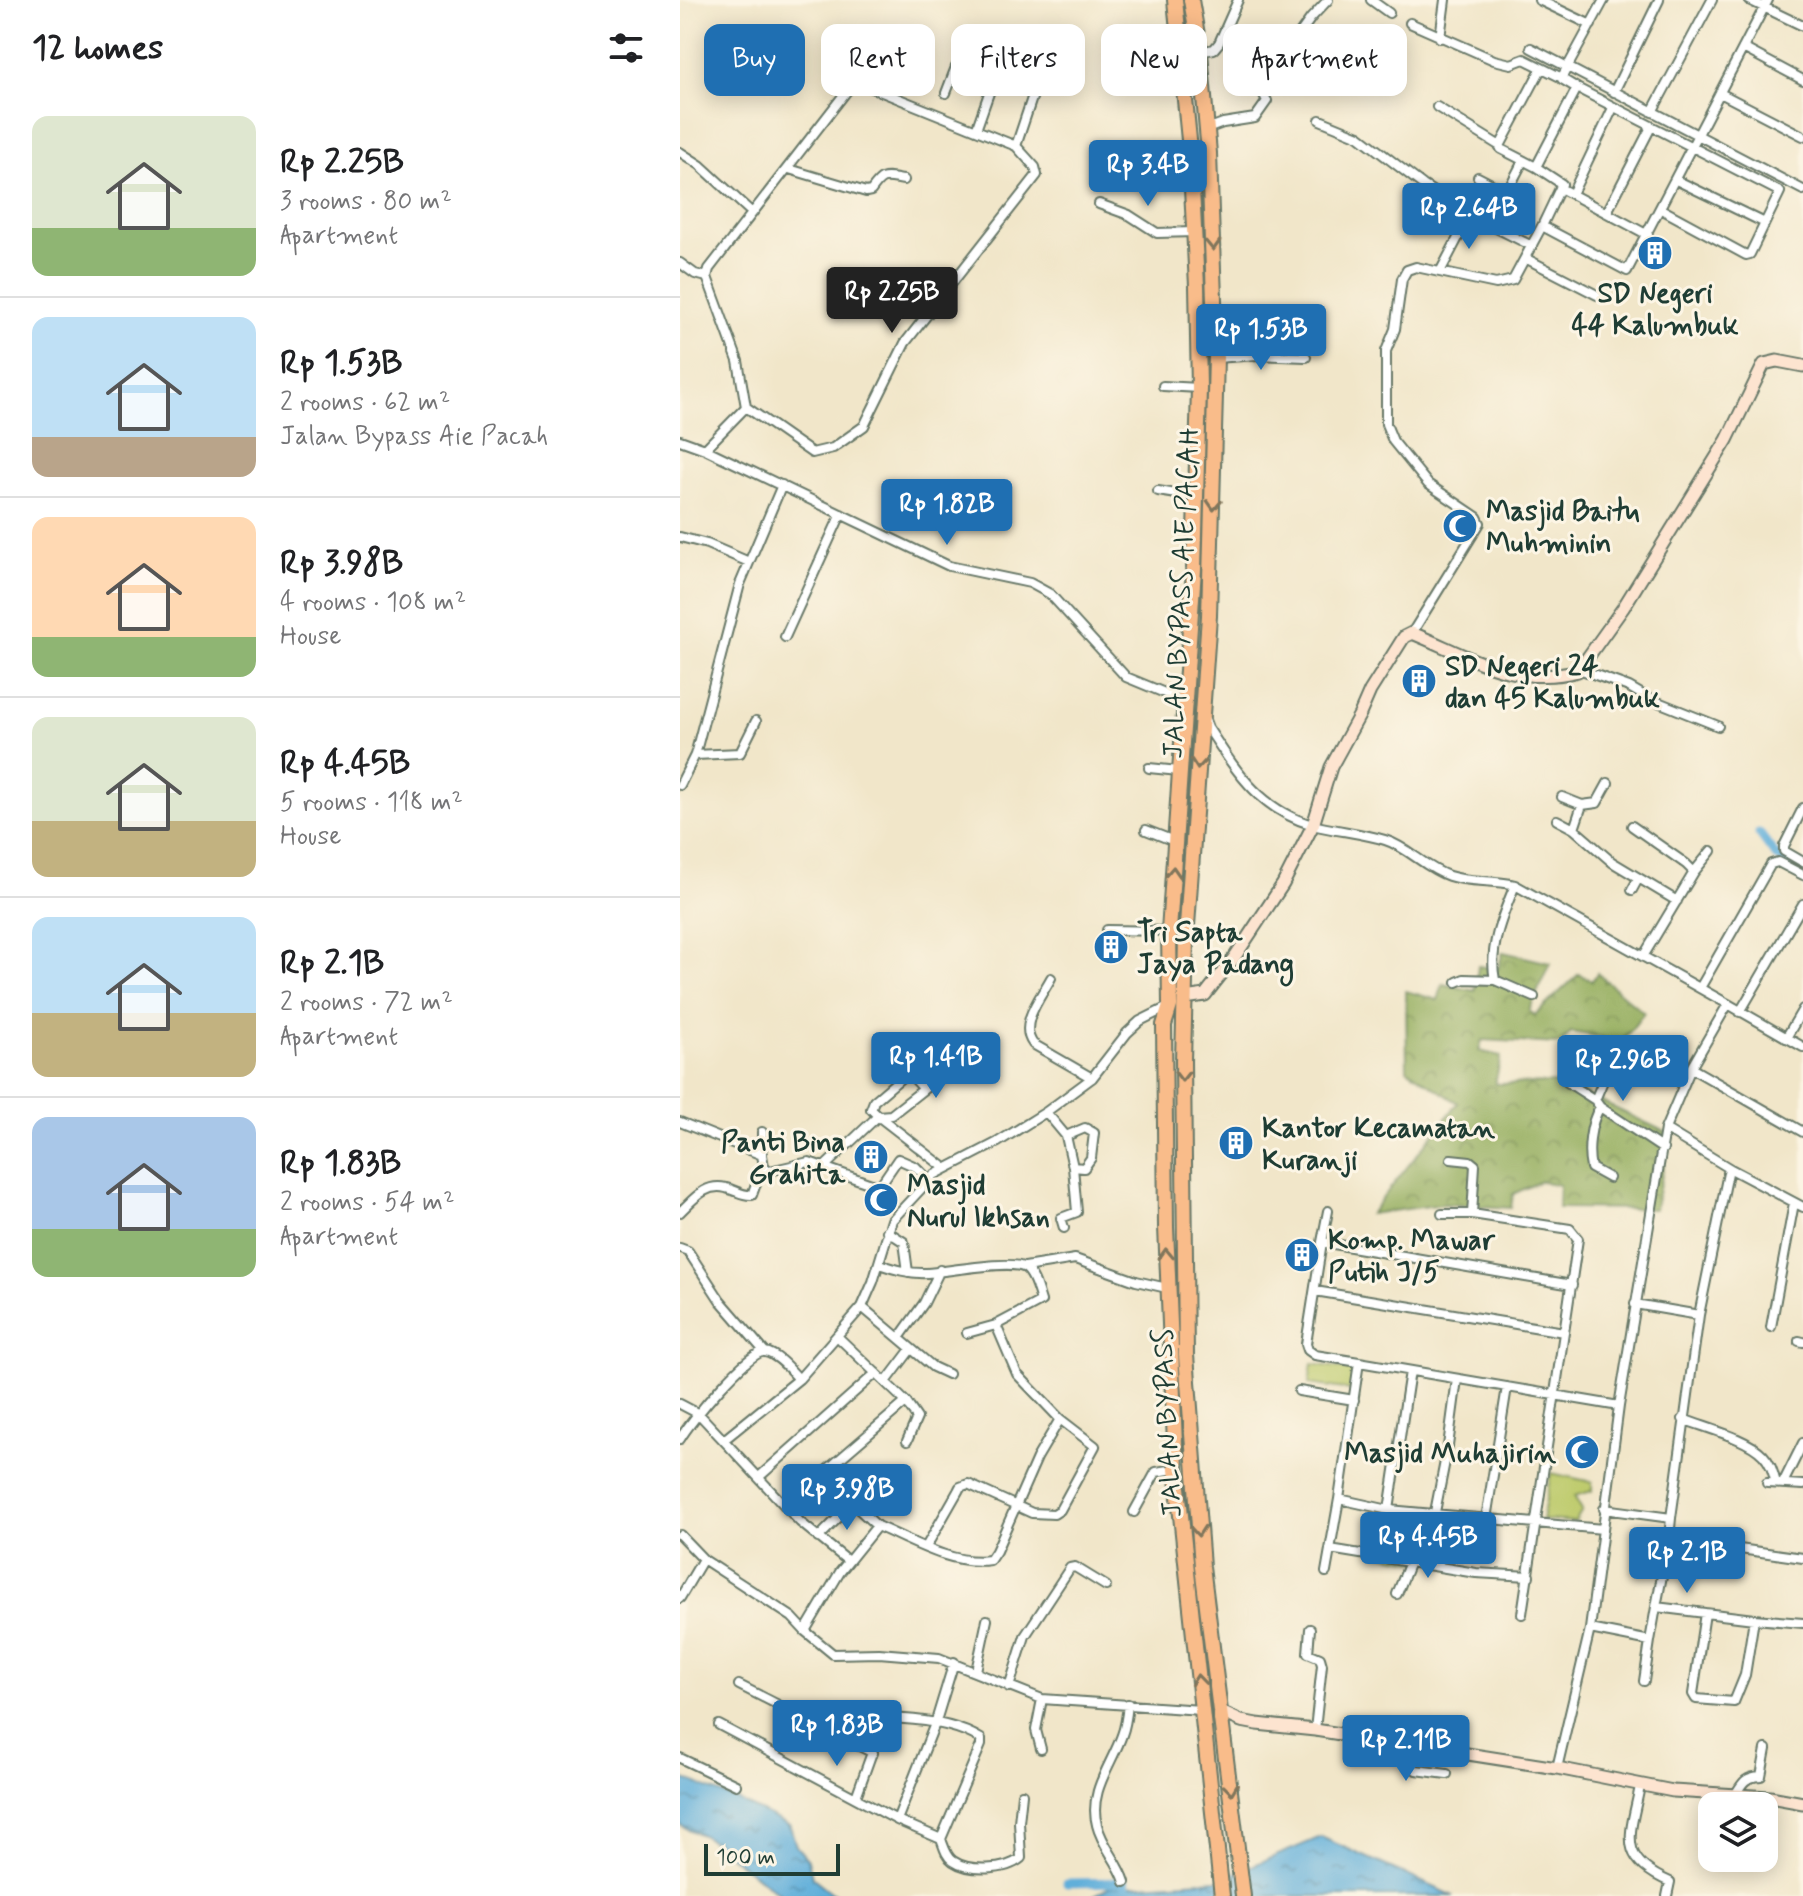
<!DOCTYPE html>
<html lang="en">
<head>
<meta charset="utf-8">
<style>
  :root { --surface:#fff; --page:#f6f6f6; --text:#202124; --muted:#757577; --line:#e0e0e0; --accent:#1f6fb2 }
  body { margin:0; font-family:Mynerve,sans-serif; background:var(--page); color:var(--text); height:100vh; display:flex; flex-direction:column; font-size:30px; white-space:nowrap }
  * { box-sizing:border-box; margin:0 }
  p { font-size:26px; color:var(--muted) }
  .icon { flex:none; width:44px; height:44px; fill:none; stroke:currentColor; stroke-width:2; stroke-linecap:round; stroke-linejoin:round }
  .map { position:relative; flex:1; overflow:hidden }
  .sheet { display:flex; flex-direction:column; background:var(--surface); width:680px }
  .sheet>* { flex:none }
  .guide { position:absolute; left:24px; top:24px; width:760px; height:72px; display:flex; gap:16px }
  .controls { position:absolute; left:1018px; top:1792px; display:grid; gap:16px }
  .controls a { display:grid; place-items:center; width:80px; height:80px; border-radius:16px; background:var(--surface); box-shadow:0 4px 20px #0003; font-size:40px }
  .scale { position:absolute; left:24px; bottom:20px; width:136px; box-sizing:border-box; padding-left:8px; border:4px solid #1f3d34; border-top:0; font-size:22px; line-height:28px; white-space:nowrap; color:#1f3d34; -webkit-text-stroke:6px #fcf5e5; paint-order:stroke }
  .price { position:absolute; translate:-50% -68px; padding:0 18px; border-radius:8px; background:var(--accent); color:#fff; font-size:26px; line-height:52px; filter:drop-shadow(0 2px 4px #0008) }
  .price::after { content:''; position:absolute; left:50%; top:48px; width:24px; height:18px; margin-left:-12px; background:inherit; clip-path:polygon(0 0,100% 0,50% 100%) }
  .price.selected { background:#222; color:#fff }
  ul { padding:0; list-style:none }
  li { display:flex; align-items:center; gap:24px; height:200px; padding:0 32px }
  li+li { border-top:2px solid var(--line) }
  li span { display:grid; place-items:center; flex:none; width:224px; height:160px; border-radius:16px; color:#555 }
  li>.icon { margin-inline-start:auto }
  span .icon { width:96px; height:96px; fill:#fffc; stroke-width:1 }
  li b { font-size:34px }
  h2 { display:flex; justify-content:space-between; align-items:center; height:96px; padding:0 32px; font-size:34px }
  .chip { padding:0 28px; border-radius:16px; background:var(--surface); box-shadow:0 4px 20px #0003; font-size:28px; line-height:72px }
  .chip.selected { background:var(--accent); color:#fff }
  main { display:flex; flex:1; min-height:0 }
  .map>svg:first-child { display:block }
  .green { fill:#becb6c; stroke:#6e8450; stroke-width:2 }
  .forest { fill:url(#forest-crowns); stroke:#5a764a; stroke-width:2 }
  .water { fill:url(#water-ripples); stroke:#407687; stroke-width:2 }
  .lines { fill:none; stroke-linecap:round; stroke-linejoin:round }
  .canal { stroke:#60afda; stroke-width:9 }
  .street-casing { stroke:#687868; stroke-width:12 }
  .secondary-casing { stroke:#687868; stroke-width:15 }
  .highway-casing { stroke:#687868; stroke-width:18 }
  .street { stroke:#fff; stroke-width:8 }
  .secondary { stroke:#fde4d0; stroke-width:11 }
  .highway { stroke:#f9bc8a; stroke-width:14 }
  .oneway { stroke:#81765b }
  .labels { text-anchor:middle; stroke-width:6; stroke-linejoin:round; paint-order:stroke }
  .poi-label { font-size:28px; font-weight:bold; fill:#1f3d34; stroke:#fcf5e5; text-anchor:start }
  .street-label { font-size:28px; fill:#1f3d34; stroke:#fcf5e5 }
</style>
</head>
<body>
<main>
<section class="sheet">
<h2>12 homes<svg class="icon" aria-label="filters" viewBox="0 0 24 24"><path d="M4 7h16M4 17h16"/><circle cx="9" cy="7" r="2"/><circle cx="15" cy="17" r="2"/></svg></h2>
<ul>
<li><span style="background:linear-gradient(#dfe7d0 70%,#8fb573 0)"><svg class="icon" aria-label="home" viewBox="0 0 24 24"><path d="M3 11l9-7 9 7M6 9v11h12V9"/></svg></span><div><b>Rp 2.25B</b><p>3 rooms · 80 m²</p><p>Apartment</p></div></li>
<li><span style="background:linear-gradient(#bfe0f5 75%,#b9a48a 0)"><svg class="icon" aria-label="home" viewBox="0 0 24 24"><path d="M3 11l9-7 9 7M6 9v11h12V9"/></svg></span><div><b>Rp 1.53B</b><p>2 rooms · 62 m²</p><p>Jalan Bypass Aie Pacah</p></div></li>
<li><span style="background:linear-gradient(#ffd9b3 75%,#8fb573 0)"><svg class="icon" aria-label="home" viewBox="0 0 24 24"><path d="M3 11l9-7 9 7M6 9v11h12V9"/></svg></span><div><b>Rp 3.98B</b><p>4 rooms · 108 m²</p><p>House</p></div></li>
<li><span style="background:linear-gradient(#dfe7d0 65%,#c2b280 0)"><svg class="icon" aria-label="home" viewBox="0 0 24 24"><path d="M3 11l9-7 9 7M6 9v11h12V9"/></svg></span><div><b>Rp 4.45B</b><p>5 rooms · 118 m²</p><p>House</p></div></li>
<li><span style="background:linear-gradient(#bfe0f5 60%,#c2b280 0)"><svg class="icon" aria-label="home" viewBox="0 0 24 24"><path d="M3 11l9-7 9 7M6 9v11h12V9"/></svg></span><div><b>Rp 2.1B</b><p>2 rooms · 72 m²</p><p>Apartment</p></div></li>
<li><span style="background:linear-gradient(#a9c7e8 70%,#8fb573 0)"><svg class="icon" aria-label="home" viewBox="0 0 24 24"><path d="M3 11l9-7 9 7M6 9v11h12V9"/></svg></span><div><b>Rp 1.83B</b><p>2 rooms · 54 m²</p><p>Apartment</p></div></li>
</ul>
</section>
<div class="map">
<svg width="1123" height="1896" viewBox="0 0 1123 1896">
  <defs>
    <pattern id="forest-crowns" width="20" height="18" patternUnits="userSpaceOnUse" patternTransform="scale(2)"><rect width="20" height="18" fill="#96af60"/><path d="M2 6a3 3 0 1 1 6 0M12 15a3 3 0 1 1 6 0" fill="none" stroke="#7a9050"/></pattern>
    <pattern id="water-ripples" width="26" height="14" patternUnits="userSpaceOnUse" patternTransform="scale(2)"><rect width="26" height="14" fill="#60afda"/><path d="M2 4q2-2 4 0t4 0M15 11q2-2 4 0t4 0" fill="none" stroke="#4f90b2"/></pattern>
  </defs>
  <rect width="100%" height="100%" fill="#fcf5e5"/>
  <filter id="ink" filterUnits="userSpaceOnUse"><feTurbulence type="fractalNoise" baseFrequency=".0125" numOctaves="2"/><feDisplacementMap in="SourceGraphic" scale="16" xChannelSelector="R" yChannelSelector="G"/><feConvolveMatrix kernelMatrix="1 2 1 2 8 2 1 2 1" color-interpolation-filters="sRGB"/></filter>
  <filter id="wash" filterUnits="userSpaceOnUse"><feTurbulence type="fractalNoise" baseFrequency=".006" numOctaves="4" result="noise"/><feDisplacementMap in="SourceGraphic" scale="32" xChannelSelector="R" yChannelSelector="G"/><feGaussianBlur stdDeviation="1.8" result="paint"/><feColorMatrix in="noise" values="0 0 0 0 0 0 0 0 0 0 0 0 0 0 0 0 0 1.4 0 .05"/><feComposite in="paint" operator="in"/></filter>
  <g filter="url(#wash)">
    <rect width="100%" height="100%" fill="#f1e6c9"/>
    <path class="green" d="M 632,1364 L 675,1370 L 672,1390 L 629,1384 Z
      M 871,1473 L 912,1482 L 912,1491 L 894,1496 L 902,1510 L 895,1522 L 862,1520 Z
      M 700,1536 L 744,1543 L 740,1562 L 696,1554 Z"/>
    <path class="forest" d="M 823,952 L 870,963 L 849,1011 L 855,1015 L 899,974 L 912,981 L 917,973 L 964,1013 L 939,1046 L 921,1037 L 891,1032 L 880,1044 L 802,1040 L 799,1051 L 821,1056 L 815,1084 L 882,1083 L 990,1134 L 975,1209 L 878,1208 L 879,1185 L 861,1181 L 833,1194 L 831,1208 L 764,1204 L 690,1214 L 778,1103 L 727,1069 L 726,991 L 758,1000 L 763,984 L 795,991 L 798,966 L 818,969 Z"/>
    <path class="water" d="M 0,1777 L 57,1800 L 110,1826 L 116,1846 L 128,1860 L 132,1877 L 156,1896 L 102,1896 L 26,1837 L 0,1825 Z
      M 641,1837 L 774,1896 L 413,1896 L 429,1887 L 538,1880 Z"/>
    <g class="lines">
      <path class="canal" d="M 1079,833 L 1096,856 L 1123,869
        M 387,1883 L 445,1882 L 447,1896"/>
    </g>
  </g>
  <g filter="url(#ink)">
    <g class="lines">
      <defs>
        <path id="street" d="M 691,0 L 709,13
          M 859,0 L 911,25
          M 1069,0 L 1123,26
          M 730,23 L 814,60 L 831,64 L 844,59 L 882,78
          M 760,38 L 765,0
          M 851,48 L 1123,190
          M 1063,48 L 1123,80
          M 520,52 L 534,49 L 539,43 L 558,0
          M 861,69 L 820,146 L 821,149 L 856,167 L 882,184 L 862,226
          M 897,88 L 1100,192 L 1070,254 L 1066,255 L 981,209
          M 934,92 L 979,0
          M 266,93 L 276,67 L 279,65 L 350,87 L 353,95 L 336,146
          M 1040,93 L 1123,136
          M 757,107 L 820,146
          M 972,112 L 1032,0
          M 640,120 L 679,136 L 743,185 L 790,215 L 852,246
          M 527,129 L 543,123 L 575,118 L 587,101 L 582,91 L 583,85 L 631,18 L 648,0
          M 296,130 L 315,76
          M 0,152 L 20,165 L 72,213
          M 856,167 L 897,88 L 882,79 L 882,77 L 924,0
          M 109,169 L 186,192 L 191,191 C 203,174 204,177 224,180
          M 798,177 L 827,192
          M 996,180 L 1085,223
          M 880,188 L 968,235
          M 892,194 L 933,108
          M 419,204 L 449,215 L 477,233 L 514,232
          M 927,212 L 971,127
          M 810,225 L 843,161
          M 845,258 L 917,295
          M 0,263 L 15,274 L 27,277 L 29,269 L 173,83 L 182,84 L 336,146 L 355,167 L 357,175 L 225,343 L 184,426 L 153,448 L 132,453 L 66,407 L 58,361 L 27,277
          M 760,272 L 790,215
          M 536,358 L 577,355 L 626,357
          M 483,386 L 519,388
          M 0,440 L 25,449 L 269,566 L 350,583 L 370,594 L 446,677 L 504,701
          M 25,449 L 66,407
          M 478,491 L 515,497
          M 0,537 L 27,544 L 69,562
          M 732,633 L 800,523 L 797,517 L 748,484 L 713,441 L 706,424 L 706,351 L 715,329 L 722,279 L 727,270 L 736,267 L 816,284 L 833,280 L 862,226 L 947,271 L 1088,0
          M 105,637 L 161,514
          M 899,669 L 949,687 L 968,698 L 1038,726
          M 525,720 L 528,728 C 557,772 580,810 633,825 C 657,831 681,833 705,840 C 728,847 745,868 769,876 C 790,883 813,879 835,885 L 1048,1004 L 1011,1068 L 985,1129 L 939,1406 L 910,1629 L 877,1768
          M 15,755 L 60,753 L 76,721
          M 469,768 L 499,771
          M 0,785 L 15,755 L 60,584 L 102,485
          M 882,797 L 902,805
          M 1123,808 L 1104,846 L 1104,851 L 1123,862
          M 877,820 L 894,829 L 932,862 L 997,901
          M 952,826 L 1006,864 L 1014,872 L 964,955
          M 894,829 L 902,805 L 917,803 L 928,783
          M 466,830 L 494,841
          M 1014,872 L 1031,851
          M 835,885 C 823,914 808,949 815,980 L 854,997
          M 952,890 L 958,879
          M 427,930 L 489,931
          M 371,978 C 361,997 338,1024 353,1044 L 412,1078
          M 777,982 L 784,979 L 815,980
          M 1020,988 L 1091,864 L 1098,862 L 1123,875
          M 1048,1004 L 1123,1047
          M 1060,1012 L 1123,904
          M 1106,1038 L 1123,1009
          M 937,1048 L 915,1100 L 920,1107 L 983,1149
          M 1011,1068 L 1123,1132
          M 887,1082 L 915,1100
          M 244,1089 L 271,1071
          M 920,1107 C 910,1123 907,1150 911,1168 L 929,1178
          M 366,1112 L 386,1136 L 393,1167 L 397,1212 L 381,1218 L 384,1228
          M 0,1122 L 82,1155 L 85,1172
          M 985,1129 L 1049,1168 L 1123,1207
          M 82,1132 L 82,1155
          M 386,1136 L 405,1128 L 414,1133 L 411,1158 L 404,1168 L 393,1167
          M 771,1159 L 790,1161 L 795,1165 L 792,1214
          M 143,1168 L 198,1116 L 211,1115 L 244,1089 L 228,1072 L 194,1101 L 191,1109 L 198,1116 L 265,1168
          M 0,1212 C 14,1199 25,1183 46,1188 C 56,1190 62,1196 72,1195 L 78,1178 L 85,1172 L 129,1162 L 197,1186 L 201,1184 L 218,1159 L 236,1167 L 249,1180
          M 762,1214 L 792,1214 L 890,1229 L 898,1239 L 842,1614
          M 207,1231 L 224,1242 L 228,1272
          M 642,1242 L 648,1211
          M 0,1248 L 8,1251 L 40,1300 L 84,1351
          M 345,1267 L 395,1259 L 456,1281 L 487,1288
          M 892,1285 L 642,1242 L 626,1344 L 628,1350 L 635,1355 L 679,1362 L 659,1499 L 709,1510 L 923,1529
          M 635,1291 L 884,1332
          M 955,1304 L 1019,1315 L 991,1518
          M 182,1307 L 253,1367 L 268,1374
          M 1019,1315 L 1049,1168
          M 1091,1327 L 1114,1203
          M 287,1333 L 316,1325
          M 219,1338 L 244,1303 L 260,1270
          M 1119,1341 L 1123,1342
          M 679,1362 L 939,1406
          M 206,1382 L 231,1349
          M 619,1391 L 674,1400
          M 226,1402 L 237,1418 L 227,1441
          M 0,1404 L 19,1414 L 120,1522 L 168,1561
          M 1003,1419 C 1025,1428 1067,1438 1083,1455 C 1091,1463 1093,1473 1096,1483
          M 0,1439 C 9,1423 69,1349 85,1352 C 98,1354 111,1371 119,1379 L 182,1307 L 193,1282 L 212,1220 L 254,1175 L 318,1142 L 366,1112 L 412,1078 L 447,1033 L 460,1021 L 488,1007
          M 45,1439 L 119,1379
          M 79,1477 L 196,1373
          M 1087,1483 L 1123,1485
          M 1103,1483 L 1123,1443
          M 173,1504 L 197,1526
          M 105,1506 L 226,1402 L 158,1337
          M 924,1509 L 991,1518 L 989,1539
          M 709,1510 L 730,1371
          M 454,1512 L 476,1472 L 496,1469
          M 806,1519 L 827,1387
          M 0,1535 L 23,1559 L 112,1617 L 125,1631 L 153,1654 L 199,1653 L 259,1658 L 362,1699 L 521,1710
          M 138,1538 L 189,1487
          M 246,1547 L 278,1491 L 280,1487 L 288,1484 L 352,1513 L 374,1514 L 380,1510 L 415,1446 L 380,1419
          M 650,1549 L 796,1573 L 849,1576
          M 745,1563 L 768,1446 L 777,1379
          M 646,1572 L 659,1499
          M 717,1594 L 730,1562
          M 0,1598 L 23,1559
          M 976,1607 L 989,1539 L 1123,1558
          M 1025,1613 L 1013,1694 L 1016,1699 L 1054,1702 L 1065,1675 L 1074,1619
          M 630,1629 L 628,1653 L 640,1658 L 642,1665 L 635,1730
          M 910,1629 L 970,1641 L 976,1607 L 1074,1619 L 1123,1623
          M 125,1631 L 160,1572 L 197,1526 C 230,1540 273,1566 310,1560 L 316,1551 L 357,1458 L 380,1419 L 337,1374 L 316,1325 L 361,1301 C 358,1292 354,1274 345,1268 C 332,1259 265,1272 247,1273 C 230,1274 214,1269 199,1264
          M 296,1671 L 307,1620
          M 964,1681 L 970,1641
          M 59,1685 L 193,1753
          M 329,1687 L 345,1636 L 390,1568 L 395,1567 L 426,1586
          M 138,1724 C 184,1715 260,1714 301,1739 L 301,1745 L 261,1839 C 264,1847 266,1856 273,1861 C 289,1872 326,1871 341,1858 L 339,1822 L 342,1794
          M 39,1725 L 217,1820 L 261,1839
          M 736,1747 L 733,1768 L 736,1770 L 767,1774
          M 361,1749 L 356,1730 L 362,1699
          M 0,1758 L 56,1785
          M 960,1786 C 951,1834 935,1858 990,1882 L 987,1896
          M 1055,1795 C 1063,1782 1065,1777 1081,1776 L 1086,1749
          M 176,1797 L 204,1719
          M 217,1820 L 256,1721 L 274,1662
          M 445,1882 C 439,1862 422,1846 417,1825 C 408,1792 432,1764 442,1735 C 446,1725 447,1714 448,1704"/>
        <path id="secondary" d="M 505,998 L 525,995 L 554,958 L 603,884 L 633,825 L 651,767 L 680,714 L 690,691 L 724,637 L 732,633 C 787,655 835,688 898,671 L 943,608 L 1047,440 L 1084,364 L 1097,361 L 1123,366
          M 541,1712 L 561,1721 L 577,1724 L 635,1730 L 877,1768 L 993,1791 L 1090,1797 L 1123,1803"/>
        <path id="highway" d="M 495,0 L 510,150 L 517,286 L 519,388 L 514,569 L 489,931 L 490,1006 L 484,1025 L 486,1227 L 496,1469 L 542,1896
          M 511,0 L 520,52 L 529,153 L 536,358 L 529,616 L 506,940 L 503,1061 L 506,1355 L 522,1566 L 563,1896"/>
      </defs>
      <use href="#street" class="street-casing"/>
      <use href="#secondary" class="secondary-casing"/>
      <use href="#highway" class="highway-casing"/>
      <use href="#street" class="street"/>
      <use href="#secondary" class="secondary"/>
      <use href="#highway" class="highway"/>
    </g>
    <defs><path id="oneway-chevron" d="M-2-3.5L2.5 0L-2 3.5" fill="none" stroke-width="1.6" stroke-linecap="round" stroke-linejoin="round" transform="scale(2)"/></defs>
    <g class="oneway">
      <use href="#oneway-chevron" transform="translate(533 245) rotate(88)"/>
      <use href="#oneway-chevron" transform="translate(534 505) rotate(93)"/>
      <use href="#oneway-chevron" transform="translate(518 764) rotate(95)"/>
      <use href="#oneway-chevron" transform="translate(493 872) rotate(-87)"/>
      <use href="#oneway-chevron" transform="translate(502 1076) rotate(91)"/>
      <use href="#oneway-chevron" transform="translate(486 1254) rotate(-92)"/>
      <use href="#oneway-chevron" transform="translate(518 1531) rotate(85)"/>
      <use href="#oneway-chevron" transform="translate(518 1680) rotate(-96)"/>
      <use href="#oneway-chevron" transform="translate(551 1789) rotate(83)"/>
    </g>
  </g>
  <defs>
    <symbol id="building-disc" viewBox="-11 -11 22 22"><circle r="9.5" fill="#1f6fb2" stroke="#fcf5e5"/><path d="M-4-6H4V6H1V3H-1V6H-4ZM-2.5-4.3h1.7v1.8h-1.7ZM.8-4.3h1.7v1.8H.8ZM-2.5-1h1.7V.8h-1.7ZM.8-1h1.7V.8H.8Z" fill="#fff"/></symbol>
    <symbol id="mosque-disc" viewBox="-11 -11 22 22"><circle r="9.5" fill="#1f6fb2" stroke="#fcf5e5"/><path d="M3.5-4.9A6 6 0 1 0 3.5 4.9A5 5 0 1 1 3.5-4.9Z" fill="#fff"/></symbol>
  </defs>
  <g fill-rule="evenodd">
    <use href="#building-disc" x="955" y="233" width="40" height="40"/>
    <use href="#mosque-disc" x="760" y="506" width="40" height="40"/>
    <use href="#building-disc" x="719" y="661" width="40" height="40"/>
    <use href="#building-disc" x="411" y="927" width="40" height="40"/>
    <use href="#building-disc" x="536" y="1123" width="40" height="40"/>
    <use href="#building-disc" x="171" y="1137" width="40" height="40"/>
    <use href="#mosque-disc" x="181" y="1180" width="40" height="40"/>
    <use href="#building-disc" x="602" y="1235" width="40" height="40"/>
    <use href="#mosque-disc" x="882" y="1432" width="40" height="40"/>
  </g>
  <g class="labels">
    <g class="poi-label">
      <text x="975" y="302" text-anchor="middle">SD Negeri<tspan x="975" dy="32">44 Kalumbuk</tspan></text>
      <text x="806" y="520">Masjid Baitu<tspan x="806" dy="32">Muhminin</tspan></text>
      <text x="765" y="675">SD Negeri 24<tspan x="765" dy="32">dan 45 Kalumbuk</tspan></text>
      <text x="457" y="941">Tri Sapta<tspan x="457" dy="32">Jaya Padang</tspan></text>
      <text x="582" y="1137">Kantor Kecamatan<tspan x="582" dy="32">Kuranji</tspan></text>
      <text x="165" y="1151" text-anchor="end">Panti Bina<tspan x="165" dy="32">Grahita</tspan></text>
      <text x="227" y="1194">Masjid<tspan x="227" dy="32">Nurul Ikhsan</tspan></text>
      <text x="648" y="1249">Komp. Mawar<tspan x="648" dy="32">Putih J/5</tspan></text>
      <text x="876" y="1462" text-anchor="end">Masjid Muhajirin</text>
    </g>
    <g class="street-label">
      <text transform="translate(500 593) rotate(-87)" y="10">JALAN BYPASS AIE PACAH</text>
      <text transform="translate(486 1423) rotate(-93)" y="10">JALAN BYPASS</text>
    </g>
  </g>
</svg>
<div class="controls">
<a><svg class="icon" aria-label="layers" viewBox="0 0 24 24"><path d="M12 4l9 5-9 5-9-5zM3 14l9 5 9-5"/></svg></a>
</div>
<div class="scale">100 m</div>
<b class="price" style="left:468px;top:208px">Rp 3.4B</b>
<b class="price" style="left:789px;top:251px">Rp 2.64B</b>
<b class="price selected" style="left:212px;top:335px">Rp 2.25B</b>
<b class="price" style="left:581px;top:372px">Rp 1.53B</b>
<b class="price" style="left:267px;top:547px">Rp 1.82B</b>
<b class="price" style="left:256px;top:1100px">Rp 1.41B</b>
<b class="price" style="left:943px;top:1103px">Rp 2.96B</b>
<b class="price" style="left:167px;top:1532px">Rp 3.98B</b>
<b class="price" style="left:748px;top:1580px">Rp 4.45B</b>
<b class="price" style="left:1007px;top:1595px">Rp 2.1B</b>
<b class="price" style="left:157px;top:1768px">Rp 1.83B</b>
<b class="price" style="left:726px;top:1783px">Rp 2.11B</b>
<div class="guide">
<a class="chip selected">Buy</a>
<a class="chip">Rent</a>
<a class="chip">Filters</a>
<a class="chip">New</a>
<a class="chip">Apartment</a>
</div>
</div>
</main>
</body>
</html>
